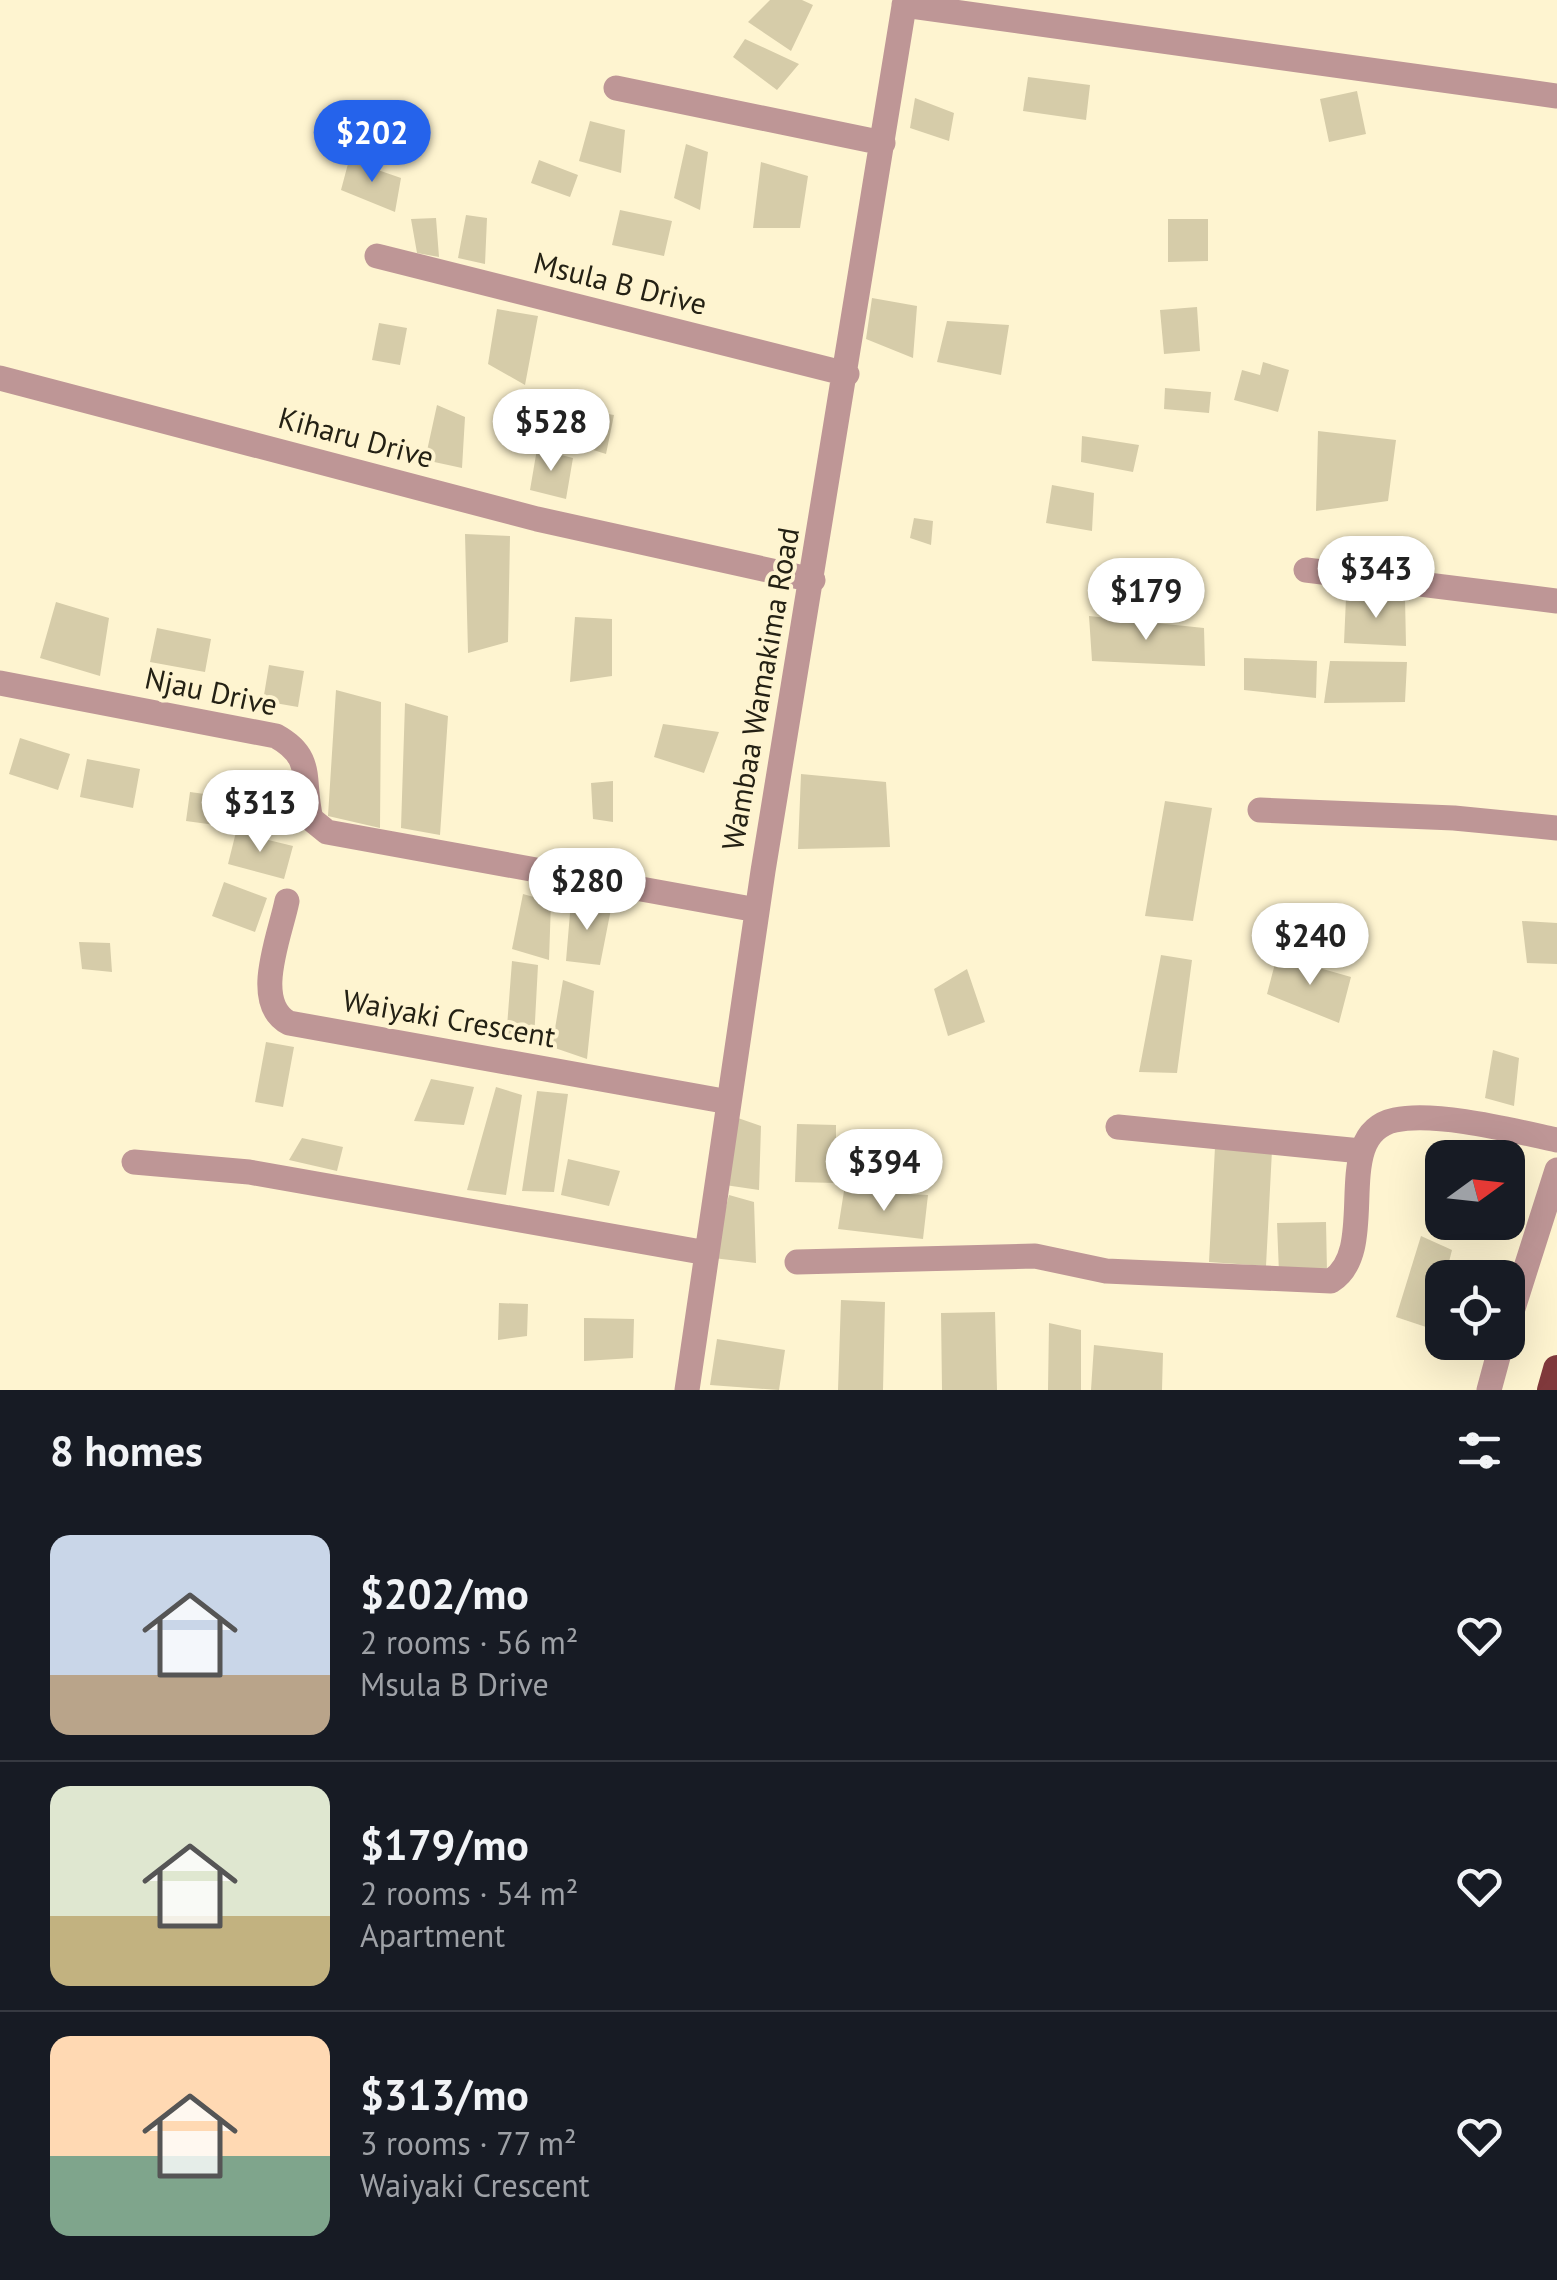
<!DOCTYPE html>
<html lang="en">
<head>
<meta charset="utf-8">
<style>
  :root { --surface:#171b24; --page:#20242c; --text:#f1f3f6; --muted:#9ea1a6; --line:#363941; --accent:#2563eb }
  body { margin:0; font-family:"PT Sans",sans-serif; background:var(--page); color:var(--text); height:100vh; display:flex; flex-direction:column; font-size:38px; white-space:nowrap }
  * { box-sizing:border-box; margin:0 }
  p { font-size:32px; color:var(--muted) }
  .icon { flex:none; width:55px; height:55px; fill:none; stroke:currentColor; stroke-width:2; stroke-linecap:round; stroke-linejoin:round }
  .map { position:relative; height:1390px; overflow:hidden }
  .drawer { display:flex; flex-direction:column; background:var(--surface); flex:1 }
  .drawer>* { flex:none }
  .needle { width:65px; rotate:75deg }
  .fabs { position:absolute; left:1425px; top:1140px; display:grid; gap:20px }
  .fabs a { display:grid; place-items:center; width:100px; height:100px; border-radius:20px; background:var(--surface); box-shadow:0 10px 40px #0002; font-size:50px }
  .price { position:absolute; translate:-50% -85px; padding:0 22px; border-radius:35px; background:#fff; color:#222; font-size:32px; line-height:65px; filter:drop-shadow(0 2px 5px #0008) }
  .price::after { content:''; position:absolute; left:50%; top:60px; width:30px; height:22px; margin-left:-15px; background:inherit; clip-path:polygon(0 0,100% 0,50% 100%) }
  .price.active { background:var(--accent); color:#fff }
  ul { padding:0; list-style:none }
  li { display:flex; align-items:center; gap:30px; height:250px; padding:0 50px }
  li+li { border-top:2px solid var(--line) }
  li span { display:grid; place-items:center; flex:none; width:280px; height:200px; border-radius:20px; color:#555 }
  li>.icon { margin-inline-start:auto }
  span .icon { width:120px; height:120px; fill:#fffc; stroke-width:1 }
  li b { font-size:42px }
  h2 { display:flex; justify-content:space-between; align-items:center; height:120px; padding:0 50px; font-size:42px }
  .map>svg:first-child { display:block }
  .building { fill:#d6cca9 }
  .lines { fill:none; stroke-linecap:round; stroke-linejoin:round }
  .minor { stroke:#be9696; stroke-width:25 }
  .trunk { stroke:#80393c; stroke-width:28 }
  .labels { text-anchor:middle; stroke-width:8; stroke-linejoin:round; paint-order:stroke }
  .street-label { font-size:30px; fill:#242114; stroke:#fef4d0 }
</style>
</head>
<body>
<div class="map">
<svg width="1557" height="1390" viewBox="0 0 1557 1390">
  <rect width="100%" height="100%" fill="#fef4d0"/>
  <path class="building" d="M 770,0 L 802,0 L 813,5 L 791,51 L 748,22 Z
    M 745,39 L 799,64 L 777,90 L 733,57 Z
    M 1028,77 L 1090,85 L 1086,120 L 1023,111 Z
    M 1357,91 L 1366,134 L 1329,142 L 1320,99 Z
    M 915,98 L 954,113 L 949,141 L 910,128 Z
    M 590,121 L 625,130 L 621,173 L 579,161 Z
    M 686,144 L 708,152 L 700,210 L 674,198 Z
    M 349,160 L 401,178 L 395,212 L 341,190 Z
    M 539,160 L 578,175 L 570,197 L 531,183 Z
    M 761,162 L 808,176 L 800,228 L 753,228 Z
    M 620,210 L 672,221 L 664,256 L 612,245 Z
    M 466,215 L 487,218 L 485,264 L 458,258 Z
    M 436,218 L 439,257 L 417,253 L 411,219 Z
    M 1168,219 L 1208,219 L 1208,261 L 1168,262 Z
    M 872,298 L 917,306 L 913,358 L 866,339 Z
    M 1197,307 L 1200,351 L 1164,354 L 1160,310 Z
    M 497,309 L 538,316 L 525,385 L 488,364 Z
    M 947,321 L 1009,325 L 1001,375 L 937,362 Z
    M 379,323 L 407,328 L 400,365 L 372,360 Z
    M 1263,362 L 1289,370 L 1278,412 L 1234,400 L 1242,370 L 1260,375 Z
    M 1165,388 L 1211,392 L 1209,413 L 1164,409 Z
    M 437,405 L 465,417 L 462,468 L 425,460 Z
    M 551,405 L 614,415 L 606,454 L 549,436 Z
    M 1318,431 L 1396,440 L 1388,501 L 1316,511 Z
    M 1082,436 L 1139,445 L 1133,472 L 1081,462 Z
    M 537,449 L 573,458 L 566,499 L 530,490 Z
    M 1052,485 L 1094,493 L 1092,531 L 1046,523 Z
    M 914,518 L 933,521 L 931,545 L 910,538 Z
    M 465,534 L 510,536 L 508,642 L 468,653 Z
    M 1405,597 L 1406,646 L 1344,643 L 1346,598 Z
    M 56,602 L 109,618 L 100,676 L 40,658 Z
    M 1089,616 L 1204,628 L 1205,666 L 1092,661 Z
    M 575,617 L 612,619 L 612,676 L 570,682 Z
    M 157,628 L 211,639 L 205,672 L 150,662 Z
    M 1244,658 L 1317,661 L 1316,698 L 1244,690 Z
    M 1330,661 L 1407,662 L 1405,702 L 1324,703 Z
    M 269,665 L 304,671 L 298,707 L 263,701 Z
    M 336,690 L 381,702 L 380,828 L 328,816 Z
    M 405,703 L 448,716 L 440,835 L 401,828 Z
    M 663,724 L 719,732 L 704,773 L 654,757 Z
    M 20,738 L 70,754 L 58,790 L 9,774 Z
    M 87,759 L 140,769 L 133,808 L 80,797 Z
    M 801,774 L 886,782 L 890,847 L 798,849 Z
    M 613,781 L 613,822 L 593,819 L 591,783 Z
    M 190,792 L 219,796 L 215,825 L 186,821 Z
    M 1165,801 L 1212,808 L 1193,921 L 1145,916 Z
    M 236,832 L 293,846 L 284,879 L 228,864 Z
    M 224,882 L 267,898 L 255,932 L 212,916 Z
    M 523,894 L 551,902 L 549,960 L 512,949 Z
    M 571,901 L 611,909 L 600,965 L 566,961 Z
    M 1522,921 L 1557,923 L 1557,964 L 1527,963 Z
    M 79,942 L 110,943 L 112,972 L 82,969 Z
    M 1161,955 L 1192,960 L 1177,1073 L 1139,1072 Z
    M 1277,956 L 1351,977 L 1339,1023 L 1267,994 Z
    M 512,961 L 538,965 L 534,1040 L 506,1040 Z
    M 967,969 L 985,1022 L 948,1036 L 934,989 Z
    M 563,980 L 594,991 L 587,1059 L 552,1047 Z
    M 266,1042 L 294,1047 L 283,1107 L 255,1102 Z
    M 1493,1050 L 1519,1058 L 1514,1106 L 1485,1098 Z
    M 431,1079 L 474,1087 L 464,1125 L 414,1121 Z
    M 496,1087 L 522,1095 L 506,1195 L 467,1190 Z
    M 537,1091 L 568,1094 L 554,1192 L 522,1191 Z
    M 735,1117 L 761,1126 L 759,1190 L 725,1185 Z
    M 797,1124 L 836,1125 L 836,1183 L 795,1182 Z
    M 302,1138 L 343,1147 L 337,1171 L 289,1160 Z
    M 1215,1147 L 1272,1150 L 1266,1266 L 1209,1262 Z
    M 568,1159 L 620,1171 L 609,1206 L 561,1195 Z
    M 844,1191 L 928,1195 L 923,1239 L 838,1229 Z
    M 729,1195 L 754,1202 L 756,1263 L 713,1258 Z
    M 1326,1222 L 1327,1272 L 1279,1273 L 1277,1223 Z
    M 1421,1236 L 1452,1250 L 1432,1329 L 1396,1317 Z
    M 841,1300 L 885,1302 L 883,1390 L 838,1390 Z
    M 499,1303 L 528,1304 L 527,1336 L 498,1340 Z
    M 995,1312 L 997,1390 L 942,1390 L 941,1313 Z
    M 584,1318 L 634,1319 L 633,1358 L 584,1361 Z
    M 1049,1323 L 1081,1330 L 1081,1390 L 1048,1390 Z
    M 717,1339 L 785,1350 L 779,1390 L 710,1385 Z
    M 1094,1345 L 1163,1353 L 1162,1390 L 1091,1390 Z"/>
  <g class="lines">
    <path class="minor" d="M 904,5 L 1557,96
      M 616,88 L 883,143
      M 377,256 L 847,374
      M 0,378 L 537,519 L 813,580
      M 1306,570 L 1557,601
      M 0,683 L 276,736 C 316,758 301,781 311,819 L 327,832 L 757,910
      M 1260,810 L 1454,818 L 1557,828
      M 287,901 C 280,936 251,1003 289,1023 L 729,1102
      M 1118,1127 L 1361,1151
      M 134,1162 L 249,1172 L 707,1253
      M 797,1262 L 1035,1256 L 1106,1271 L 1331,1281 C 1382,1249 1328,1134 1395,1120 C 1436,1111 1515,1131 1557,1140
      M 1508,1324 L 1557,1170
      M 687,1390 L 763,871 L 905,0
      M 1489,1390 L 1502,1342"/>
    <path class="trunk" d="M 1551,1390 L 1557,1369"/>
  </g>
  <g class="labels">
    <g class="street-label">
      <text transform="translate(620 284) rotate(14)" y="10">Msula B Drive</text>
      <text transform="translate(356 438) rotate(15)" y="10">Kiharu Drive</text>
      <text transform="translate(761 689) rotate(-80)" y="10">Wambaa Wamakima Road</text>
      <text transform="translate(211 692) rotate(12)" y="10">Njau Drive</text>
      <text transform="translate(449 1019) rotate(10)" y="10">Waiyaki Crescent</text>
    </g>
  </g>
</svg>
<div class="fabs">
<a><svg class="needle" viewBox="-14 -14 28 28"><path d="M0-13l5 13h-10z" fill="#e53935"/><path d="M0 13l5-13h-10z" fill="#9ea1a6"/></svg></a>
<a><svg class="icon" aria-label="locate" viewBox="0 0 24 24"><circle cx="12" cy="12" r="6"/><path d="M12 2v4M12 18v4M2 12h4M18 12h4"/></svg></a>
</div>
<b class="price active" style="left:372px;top:185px">$202</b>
<b class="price" style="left:551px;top:474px">$528</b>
<b class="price" style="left:1376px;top:621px">$343</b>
<b class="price" style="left:1146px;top:643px">$179</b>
<b class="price" style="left:260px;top:855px">$313</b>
<b class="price" style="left:587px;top:933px">$280</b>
<b class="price" style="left:1310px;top:988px">$240</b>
<b class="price" style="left:884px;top:1214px">$394</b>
</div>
<section class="drawer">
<h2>8 homes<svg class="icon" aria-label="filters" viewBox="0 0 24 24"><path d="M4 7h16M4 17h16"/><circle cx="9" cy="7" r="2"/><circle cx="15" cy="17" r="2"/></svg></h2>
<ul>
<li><span style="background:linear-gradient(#c9d6e8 70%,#b9a48a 0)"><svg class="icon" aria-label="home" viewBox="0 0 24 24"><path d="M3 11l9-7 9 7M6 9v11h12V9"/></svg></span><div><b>$202/mo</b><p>2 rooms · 56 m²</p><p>Msula B Drive</p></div><svg class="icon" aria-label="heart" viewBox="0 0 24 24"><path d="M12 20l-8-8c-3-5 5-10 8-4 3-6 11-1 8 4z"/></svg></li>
<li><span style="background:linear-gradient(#dfe7d0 65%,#c2b280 0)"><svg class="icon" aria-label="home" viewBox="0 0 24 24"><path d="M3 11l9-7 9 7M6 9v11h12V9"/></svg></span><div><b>$179/mo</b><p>2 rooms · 54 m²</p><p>Apartment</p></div><svg class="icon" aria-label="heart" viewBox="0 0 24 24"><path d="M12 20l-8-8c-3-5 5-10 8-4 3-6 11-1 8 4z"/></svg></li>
<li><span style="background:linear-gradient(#ffd9b3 60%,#7fa58c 0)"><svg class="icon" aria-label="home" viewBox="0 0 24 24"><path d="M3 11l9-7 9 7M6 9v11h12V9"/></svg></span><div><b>$313/mo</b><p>3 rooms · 77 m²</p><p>Waiyaki Crescent</p></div><svg class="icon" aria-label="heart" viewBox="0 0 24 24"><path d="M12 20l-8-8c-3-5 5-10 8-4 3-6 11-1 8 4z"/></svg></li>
</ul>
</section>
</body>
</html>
